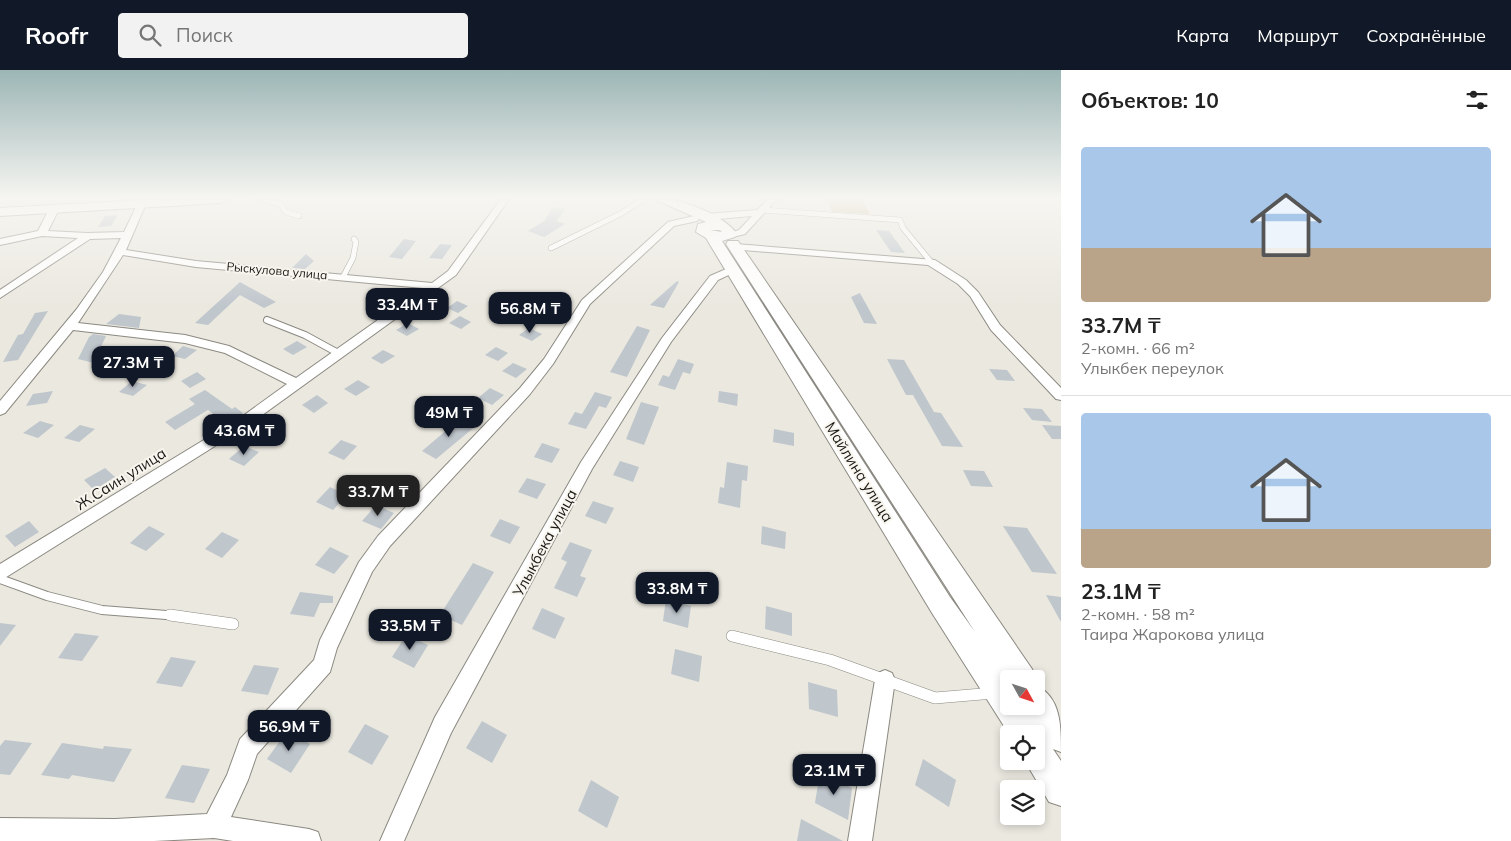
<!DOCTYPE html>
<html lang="ru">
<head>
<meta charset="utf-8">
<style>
  :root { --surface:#fff; --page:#f2f2f2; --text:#222; --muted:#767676; --line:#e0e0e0; --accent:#111827 }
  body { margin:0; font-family:Mulish,sans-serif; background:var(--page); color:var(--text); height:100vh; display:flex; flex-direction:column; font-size:19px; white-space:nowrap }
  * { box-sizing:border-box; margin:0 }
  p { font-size:16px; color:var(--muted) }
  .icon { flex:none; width:28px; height:28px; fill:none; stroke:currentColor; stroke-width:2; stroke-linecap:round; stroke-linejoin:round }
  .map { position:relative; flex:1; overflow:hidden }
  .sheet { display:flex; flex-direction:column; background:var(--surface); width:450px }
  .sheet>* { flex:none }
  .needle { width:32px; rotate:130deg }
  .buttons { position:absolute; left:1000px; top:600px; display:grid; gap:10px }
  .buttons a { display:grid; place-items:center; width:45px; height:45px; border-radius:5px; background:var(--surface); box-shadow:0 2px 8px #0003; font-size:25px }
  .price { position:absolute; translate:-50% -42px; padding:0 11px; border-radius:10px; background:var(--accent); color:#fff; font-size:16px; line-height:32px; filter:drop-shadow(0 1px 2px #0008) }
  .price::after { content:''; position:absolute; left:50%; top:30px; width:15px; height:11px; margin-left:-8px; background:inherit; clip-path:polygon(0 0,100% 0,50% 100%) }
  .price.current { background:#222; color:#fff }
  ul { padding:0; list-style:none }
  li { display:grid; align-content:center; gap:10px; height:265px; padding:0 20px }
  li+li { border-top:1px solid var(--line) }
  li span { display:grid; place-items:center; height:155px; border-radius:5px; color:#555 }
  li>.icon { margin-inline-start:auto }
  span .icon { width:90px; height:90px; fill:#fffc; stroke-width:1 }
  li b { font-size:21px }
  h2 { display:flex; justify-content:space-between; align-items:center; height:60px; padding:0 20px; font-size:21px }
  header { display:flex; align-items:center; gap:30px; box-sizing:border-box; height:70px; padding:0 25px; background:var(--accent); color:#fff }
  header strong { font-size:24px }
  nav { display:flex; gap:28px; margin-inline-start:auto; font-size:18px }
  .search { width:350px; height:45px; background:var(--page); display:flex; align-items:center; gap:12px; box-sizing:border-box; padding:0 18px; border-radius:5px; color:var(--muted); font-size:19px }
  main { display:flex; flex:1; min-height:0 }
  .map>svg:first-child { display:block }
  .green { fill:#c8be8c }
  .building { fill:#bfc6cc }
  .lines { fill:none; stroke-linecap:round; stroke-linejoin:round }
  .lane-far3-casing { stroke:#8b8981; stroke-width:6 }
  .lane-far2-casing { stroke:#8b8981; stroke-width:8 }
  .lane-far1-casing { stroke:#8b8981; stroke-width:10 }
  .lane-casing { stroke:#8b8981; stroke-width:12 }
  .street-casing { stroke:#8b8981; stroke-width:2 }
  .secondary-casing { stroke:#8b8981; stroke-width:2 }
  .lane-far3 { stroke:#fff; stroke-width:5 }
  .lane-far2 { stroke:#fff; stroke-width:6 }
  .lane-far1 { stroke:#fff; stroke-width:8 }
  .lane { stroke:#fff; stroke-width:11 }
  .street { fill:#fff; fill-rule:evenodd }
  .secondary { fill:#fff; fill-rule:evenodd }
  .labels { text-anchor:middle; stroke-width:4; stroke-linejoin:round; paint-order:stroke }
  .far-street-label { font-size:12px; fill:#191815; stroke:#f7f5ed }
  .street-label { font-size:15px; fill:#191815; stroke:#f7f5ed }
</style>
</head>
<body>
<header>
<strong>Roofr</strong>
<div class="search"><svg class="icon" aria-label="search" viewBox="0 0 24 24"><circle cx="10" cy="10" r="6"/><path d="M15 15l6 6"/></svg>Поиск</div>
<nav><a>Карта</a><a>Маршрут</a><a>Сохранённые</a></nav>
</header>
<main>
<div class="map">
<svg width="1061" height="771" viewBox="0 0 1061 771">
  <rect width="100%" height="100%" fill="#eae8df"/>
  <path class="green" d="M 827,129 L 862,129 L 870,144 L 832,142 Z"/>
  <path class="building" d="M 553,137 L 565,139 L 557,151 L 565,154 L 544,167 L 528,161 L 544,151 Z
    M 118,145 L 111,156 L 98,157 L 105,146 Z
    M 876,160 L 889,161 L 905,183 L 891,182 Z
    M 404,169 L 416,171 L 402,189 L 389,187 Z
    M 440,174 L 452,175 L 442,189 L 429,188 Z
    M 306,184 L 314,191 L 305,199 L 292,198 Z
    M 677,211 L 679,212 L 664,238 L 650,235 Z
    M 240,212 L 276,232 L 264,238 L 240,225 L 208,255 L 195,253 Z
    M 860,223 L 877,254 L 864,253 L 851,227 Z
    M 457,231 L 468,236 L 458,243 L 447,238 Z
    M 48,241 L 18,290 L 3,292 L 18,265 L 23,264 L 35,243 Z
    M 119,244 L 141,247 L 139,258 L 106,254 Z
    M 460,246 L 471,252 L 461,259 L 449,253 Z
    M 408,253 L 419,259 L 407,266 L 396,260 Z
    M 637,256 L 650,260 L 627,307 L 610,302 Z
    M 529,258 L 542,264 L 532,271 L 519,265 Z
    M 93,264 L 106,266 L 99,281 L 127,288 L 114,298 L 78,289 L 89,267 Z
    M 297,271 L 307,277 L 293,285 L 283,279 Z
    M 183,276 L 197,280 L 185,289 L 172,286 Z
    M 496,277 L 508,283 L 498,291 L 485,285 Z
    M 383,280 L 395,286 L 382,294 L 371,288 Z
    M 678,289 L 694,294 L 690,304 L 683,302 L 675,320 L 658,315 L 663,305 L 669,307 Z
    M 887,289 L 904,290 L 934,342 L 941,343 L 963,377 L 942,376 L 913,325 L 906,325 Z
    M 513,293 L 527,299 L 516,308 L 502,301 Z
    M 989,299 L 1007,300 L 1015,311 L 997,310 Z
    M 197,302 L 206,309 L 190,318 L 181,311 Z
    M 358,310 L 370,317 L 356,326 L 344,319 Z
    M 132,311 L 147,315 L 133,326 L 119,322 Z
    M 490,318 L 504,325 L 492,335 L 478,328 Z
    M 205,320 L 232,339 L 235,337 L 243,343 L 227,354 L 208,340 L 175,360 L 165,352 L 195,334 L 189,329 Z
    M 53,321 L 47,333 L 26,336 L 33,324 Z
    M 719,321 L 738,324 L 737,336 L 718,332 Z
    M 595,322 L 612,327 L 606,338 L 599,336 L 586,359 L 568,354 L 575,342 L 582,344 Z
    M 317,325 L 328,333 L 314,343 L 302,335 Z
    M 641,332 L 659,337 L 644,375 L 626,369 Z
    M 1023,338 L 1042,339 L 1052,352 L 1032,350 Z
    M 462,347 L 477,355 L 436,389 L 422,381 Z
    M 40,351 L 54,355 L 38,368 L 23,363 Z
    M 80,355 L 95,359 L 79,372 L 64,368 Z
    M 1042,355 L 1061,356 L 1061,369 L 1052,369 Z
    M 774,359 L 794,363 L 794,376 L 773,372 Z
    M 341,370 L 357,376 L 344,390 L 328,383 Z
    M 542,373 L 560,379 L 552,393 L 534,387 Z
    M 244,376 L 259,382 L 244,396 L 229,389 Z
    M 620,391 L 639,397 L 633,412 L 613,405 Z
    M 727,392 L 748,396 L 747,411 L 742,410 L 740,438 L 718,433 L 720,417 L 724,418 Z
    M 105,398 L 115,407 L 94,420 L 84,410 Z
    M 963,400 L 984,401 L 993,417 L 971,416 Z
    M 527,408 L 546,414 L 537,429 L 518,422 Z
    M 330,417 L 347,425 L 333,440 L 316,432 Z
    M 593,431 L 614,438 L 606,454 L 585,446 Z
    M 376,435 L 394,443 L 381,459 L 362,451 Z
    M 500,449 L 520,457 L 510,474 L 490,466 Z
    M 29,451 L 39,462 L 15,477 L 5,466 Z
    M 149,456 L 165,464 L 146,481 L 130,473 Z
    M 762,456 L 786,462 L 785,479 L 761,474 Z
    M 1003,456 L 1027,458 L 1057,504 L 1032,502 Z
    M 222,462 L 239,470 L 222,488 L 205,479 Z
    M 570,472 L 592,480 L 580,506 L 586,508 L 577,527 L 554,518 L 567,492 L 561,489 Z
    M 330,477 L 349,486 L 334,504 L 315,495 Z
    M 473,493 L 494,502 L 462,555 L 440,545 Z
    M 300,522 L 333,526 L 333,533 L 320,533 L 314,547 L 290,544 Z
    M 1046,525 L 1061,527 L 1061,552 Z
    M 666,529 L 691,536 L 688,558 L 663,551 Z
    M 766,536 L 792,543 L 792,566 L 765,559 Z
    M 542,538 L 565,548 L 555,569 L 532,559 Z
    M 0,553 L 16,555 L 0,576 Z
    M 75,563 L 99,566 L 82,591 L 58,588 Z
    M 406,565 L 428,575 L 414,598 L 392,587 Z
    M 675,579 L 702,586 L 699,612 L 671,604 Z
    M 171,587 L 196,591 L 182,617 L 156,613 Z
    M 254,595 L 279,598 L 268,625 L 241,621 Z
    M 808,612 L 837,620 L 838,647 L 809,639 Z
    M 482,651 L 507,665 L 492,693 L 466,678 Z
    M 365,654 L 389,666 L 372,695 L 348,682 Z
    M 287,661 L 310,674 L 291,703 L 267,689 Z
    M 5,670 L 32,673 L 10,705 L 0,704 L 0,676 Z
    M 62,673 L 103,679 L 104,676 L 132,679 L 114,712 L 72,705 L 69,709 L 41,705 Z
    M 923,689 L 956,710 L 949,737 L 915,715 Z
    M 182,695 L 210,699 L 194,733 L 165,728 Z
    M 820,702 L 852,718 L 848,750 L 815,733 Z
    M 591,710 L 619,727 L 607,758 L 578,741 Z
    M 801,749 L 843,771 L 797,771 Z"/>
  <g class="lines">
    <defs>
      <path id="lane-far3" d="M 263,129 L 280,134 L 286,142 L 299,146
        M 763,140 L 900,150 L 903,158 L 931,192
        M 551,178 L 622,143 L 644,129
        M 343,207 L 353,188 L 356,172 L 354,169"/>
      <path id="lane-far2" d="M 267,250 L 305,265 L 338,283"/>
      <path id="lane-far1" d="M 0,509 L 47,526 L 102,540 L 179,546"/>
      <path id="lane" d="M 170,545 L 233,554
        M 732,566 L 830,590 L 935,628 L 994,623"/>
      <path id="street" d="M 140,129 L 148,129 L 126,180 L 196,191 L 432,213 L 448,201 L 501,129 L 509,129 L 456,205 L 250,354 L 0,511 L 0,494 L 240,348 L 287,314 L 225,283 L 185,273 L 73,260 L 5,343 L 0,345 L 0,331 L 76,240 L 103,202 L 121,168 L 90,169 L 0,228 L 0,220 L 78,168 L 42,166 L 0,175 L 0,169 L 38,161 L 49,139 L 54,136 L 59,139 L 48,161 L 87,163 L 124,162 ZM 123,185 L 196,197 L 423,218 L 296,308 L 229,276 L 185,265 L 78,253 Z
        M 768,129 L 777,129 L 745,164 L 729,168 L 724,165 L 739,160 L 752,146 L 706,150 L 701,147 L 706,144 L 757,140 Z
        M 694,146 L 699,149 L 697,151 L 674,156 L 590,234 L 553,294 L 530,324 L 390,476 L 372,502 L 337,578 L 330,602 L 257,684 L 248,710 L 231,747 L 309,759 L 318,762 L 321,771 L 233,771 L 214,768 L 154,771 L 0,771 L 0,748 L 115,749 L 207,744 L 227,705 L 240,669 L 314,590 L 320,570 L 359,492 L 378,466 L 520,318 L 544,289 L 582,230 L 668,152 Z
        M 735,174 L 935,190 L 966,210 L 978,222 L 1000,255 L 1061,318 L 1061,330 L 1056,329 L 991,260 L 970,226 L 958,214 L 928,195 L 731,179 L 730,177 Z
        M 733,196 L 737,197 L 737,201 L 718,210 L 671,272 L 592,399 L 451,663 L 404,771 L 380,771 L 435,647 L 581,392 L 662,268 L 710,206 Z
        M 885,600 L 892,603 L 895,610 L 872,771 L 848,771 L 875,610 L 878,603 Z"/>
      <path id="secondary" d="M 161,129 L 227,129 L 221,133 L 0,146 L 0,138 Z
        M 654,129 C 678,127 723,144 737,164 L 735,167 L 722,171 L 950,527 L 975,562 L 726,174 L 728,171 L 738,171 L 1032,599 L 1036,609 L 1009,609 L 1009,636 L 1036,636 L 1036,615 C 1061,628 1061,655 1061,682 L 1053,679 L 1061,691 L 1061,736 L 1049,732 L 1025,691 L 1036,691 L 1036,664 L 1009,664 L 932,543 L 706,168 L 696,162 L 698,154 L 706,152 ZM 710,160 L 720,160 L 722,162 Z"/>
    </defs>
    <use href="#lane-far3" class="lane-far3-casing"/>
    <use href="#lane-far2" class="lane-far2-casing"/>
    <use href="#lane-far1" class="lane-far1-casing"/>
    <use href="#lane" class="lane-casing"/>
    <use href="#street" class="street-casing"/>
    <use href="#secondary" class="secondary-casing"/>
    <use href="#lane-far3" class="lane-far3"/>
    <use href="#lane-far2" class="lane-far2"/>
    <use href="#lane-far1" class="lane-far1"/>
    <use href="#lane" class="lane"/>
    <use href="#street" class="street"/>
    <use href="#secondary" class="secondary"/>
  </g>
  <linearGradient id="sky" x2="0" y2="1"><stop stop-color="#9cb6b6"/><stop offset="0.54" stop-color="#f6f5f1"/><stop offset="1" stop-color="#f6f5f1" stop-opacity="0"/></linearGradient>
  <rect width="1061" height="237" fill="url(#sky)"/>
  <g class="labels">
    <g class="far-street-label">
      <text transform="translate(277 201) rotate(5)" y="4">Рыскулова улица</text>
    </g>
    <g class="street-label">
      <text transform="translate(859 402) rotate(58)" y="5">Майлина улица</text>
      <text transform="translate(121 409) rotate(-32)" y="5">Ж.Саин улица</text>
      <text transform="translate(545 473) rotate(-62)" y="5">Улыкбека улица</text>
    </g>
  </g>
</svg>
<div class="buttons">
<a><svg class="needle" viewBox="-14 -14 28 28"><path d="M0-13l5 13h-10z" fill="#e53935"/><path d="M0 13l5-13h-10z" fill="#767676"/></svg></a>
<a><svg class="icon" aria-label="locate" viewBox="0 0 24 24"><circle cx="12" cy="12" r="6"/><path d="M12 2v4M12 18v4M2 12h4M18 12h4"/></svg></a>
<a><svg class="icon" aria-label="layers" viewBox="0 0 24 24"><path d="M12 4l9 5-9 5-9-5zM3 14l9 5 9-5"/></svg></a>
</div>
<b class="price" style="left:407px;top:260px">33.4M ₸</b>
<b class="price" style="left:530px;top:264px">56.8M ₸</b>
<b class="price" style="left:133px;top:318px">27.3M ₸</b>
<b class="price" style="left:449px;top:368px">49M ₸</b>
<b class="price" style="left:244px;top:386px">43.6M ₸</b>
<b class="price current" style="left:378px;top:447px">33.7M ₸</b>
<b class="price" style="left:677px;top:544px">33.8M ₸</b>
<b class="price" style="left:410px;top:581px">33.5M ₸</b>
<b class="price" style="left:289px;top:682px">56.9M ₸</b>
<b class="price" style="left:834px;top:726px">23.1M ₸</b>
</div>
<section class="sheet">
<h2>Объектов: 10<svg class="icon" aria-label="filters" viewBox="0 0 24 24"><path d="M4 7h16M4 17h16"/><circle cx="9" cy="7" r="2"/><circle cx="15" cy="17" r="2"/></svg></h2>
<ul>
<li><span style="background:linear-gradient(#a9c7e8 65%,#b9a48a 0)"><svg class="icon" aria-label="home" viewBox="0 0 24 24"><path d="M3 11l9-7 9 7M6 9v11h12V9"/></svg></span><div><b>33.7M ₸</b><p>2-комн. · 66 m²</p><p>Улыкбек переулок</p></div></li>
<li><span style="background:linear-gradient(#a9c7e8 75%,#b9a48a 0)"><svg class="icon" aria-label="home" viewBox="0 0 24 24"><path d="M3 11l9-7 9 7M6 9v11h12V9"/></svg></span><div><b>23.1M ₸</b><p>2-комн. · 58 m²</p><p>Таира Жарокова улица</p></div></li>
</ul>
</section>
</main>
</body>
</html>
